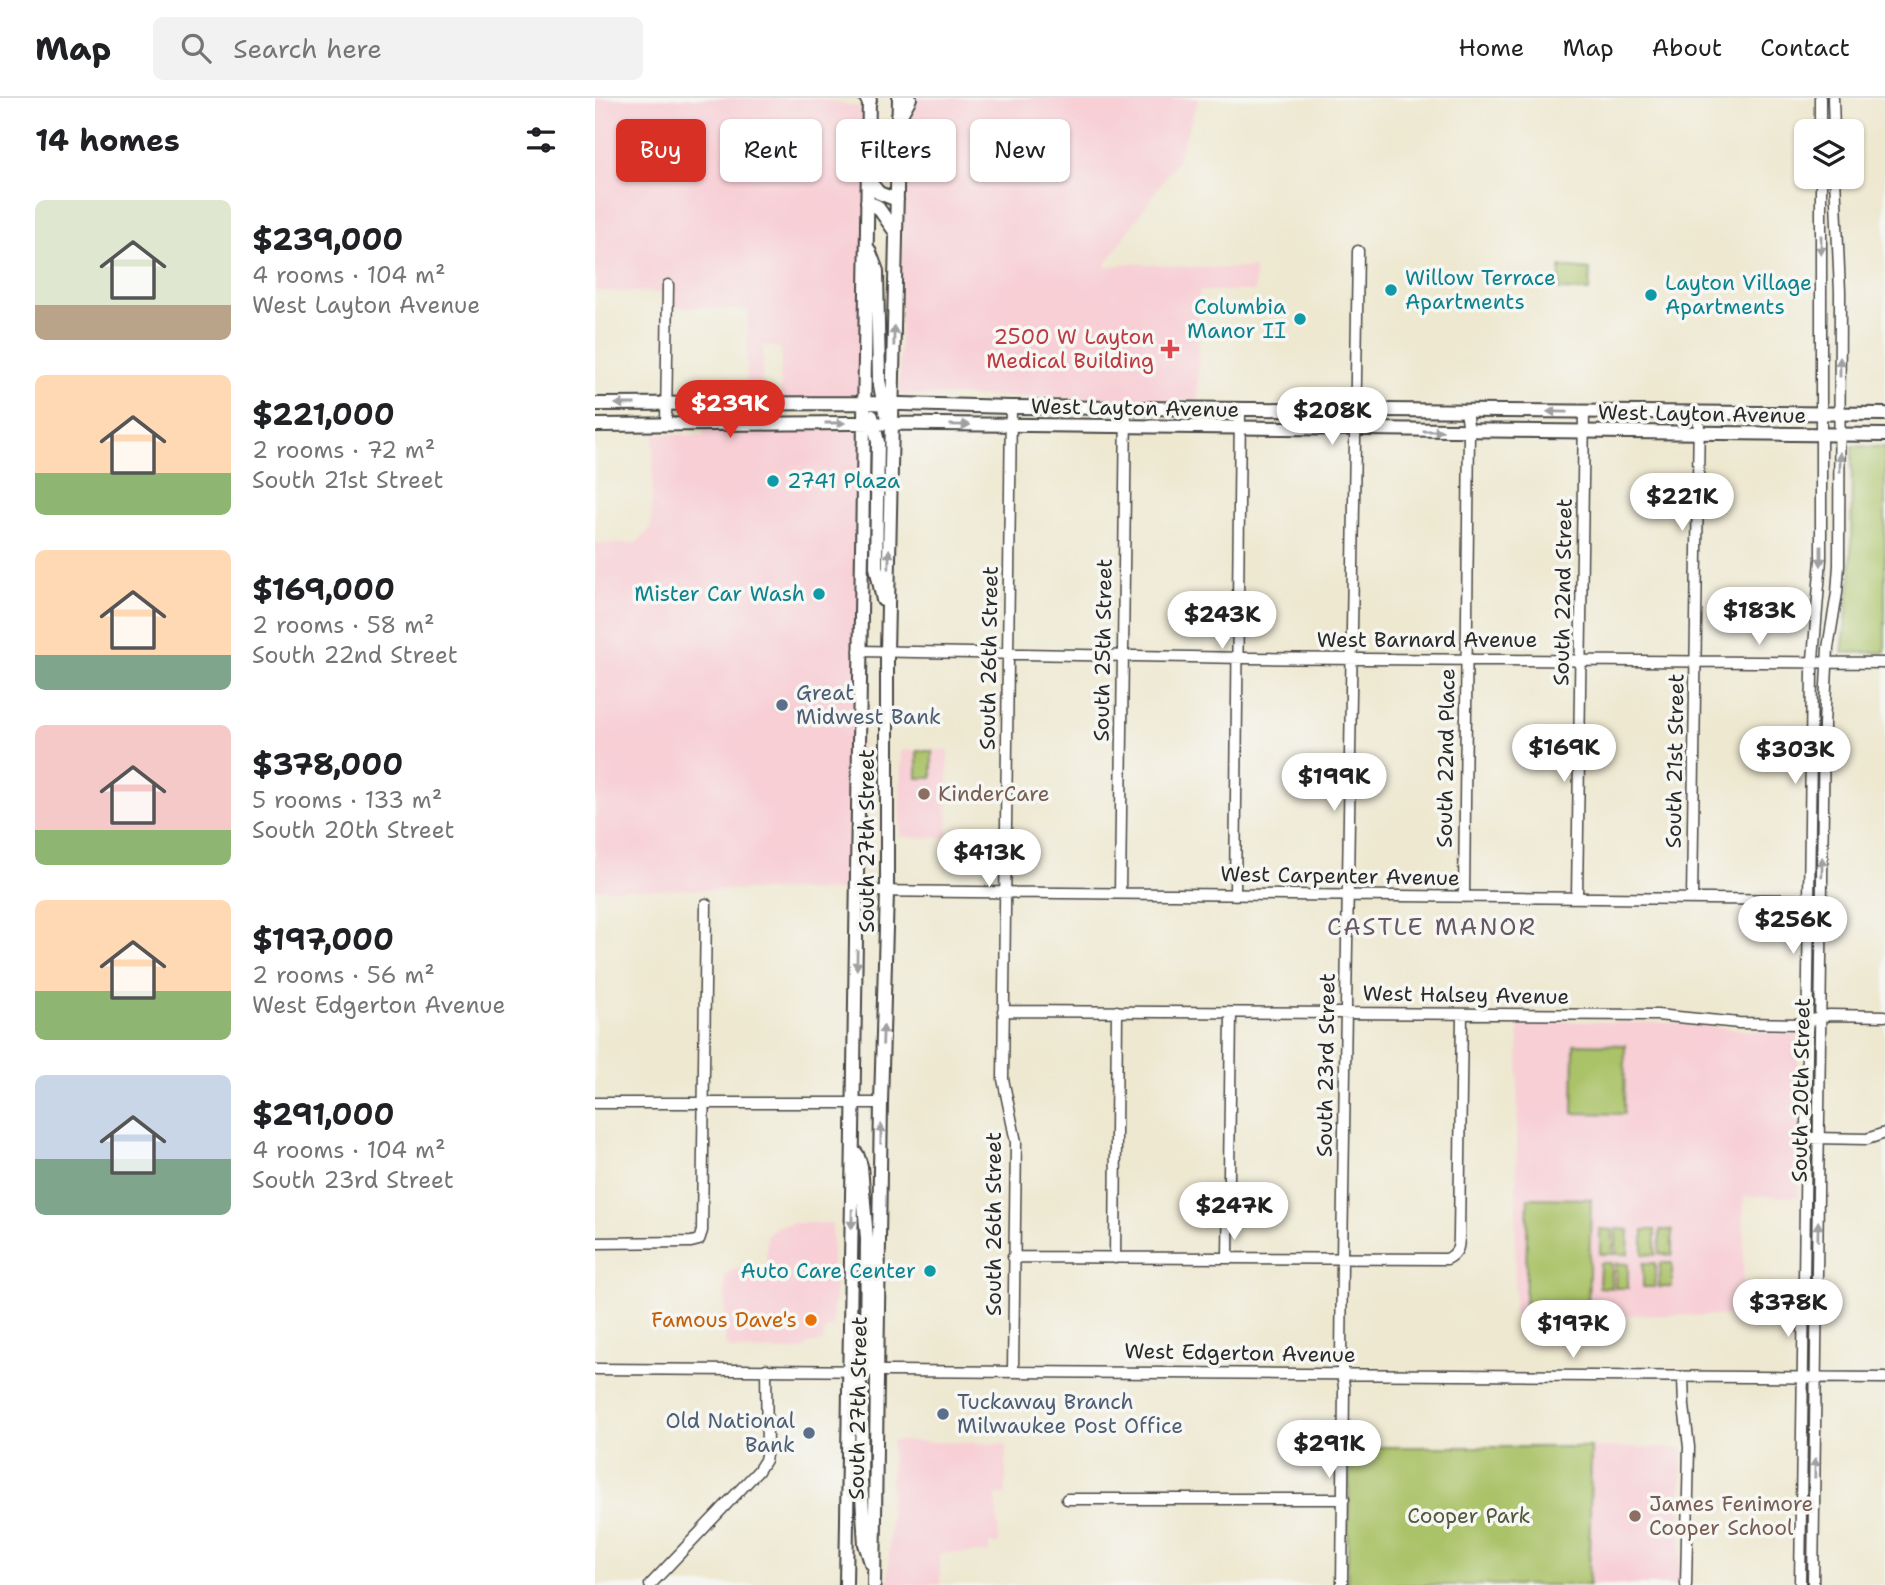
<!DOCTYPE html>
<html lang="en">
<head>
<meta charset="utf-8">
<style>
  :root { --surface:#fff; --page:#f2f2f2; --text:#202124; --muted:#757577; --line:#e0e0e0; --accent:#d93025 }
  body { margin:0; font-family:"Shantell Sans",sans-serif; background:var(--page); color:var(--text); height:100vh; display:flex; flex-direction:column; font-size:26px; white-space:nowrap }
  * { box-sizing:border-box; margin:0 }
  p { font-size:23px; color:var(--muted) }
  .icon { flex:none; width:38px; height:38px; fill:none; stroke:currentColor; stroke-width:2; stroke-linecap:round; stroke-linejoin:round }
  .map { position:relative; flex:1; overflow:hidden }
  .panel { display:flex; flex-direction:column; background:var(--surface); width:595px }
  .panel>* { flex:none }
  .hud { position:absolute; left:21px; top:21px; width:665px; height:63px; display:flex; gap:14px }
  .buttons { position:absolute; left:1199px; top:21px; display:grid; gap:14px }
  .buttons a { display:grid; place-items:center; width:70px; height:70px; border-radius:10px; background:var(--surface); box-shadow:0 2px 5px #0004; font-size:35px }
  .price { position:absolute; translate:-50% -60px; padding:0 16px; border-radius:24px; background:#fff; color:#222; font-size:23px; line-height:46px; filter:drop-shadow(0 2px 4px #0008) }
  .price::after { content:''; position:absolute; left:50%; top:42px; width:21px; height:16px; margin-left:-10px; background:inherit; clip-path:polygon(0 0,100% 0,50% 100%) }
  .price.active { background:var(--accent); color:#fff }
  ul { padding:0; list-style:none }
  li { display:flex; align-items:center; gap:21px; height:175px; padding:0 35px }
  li span { display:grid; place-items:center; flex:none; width:196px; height:140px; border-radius:10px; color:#555 }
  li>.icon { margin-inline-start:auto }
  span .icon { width:84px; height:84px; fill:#fffc; stroke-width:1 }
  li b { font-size:30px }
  h2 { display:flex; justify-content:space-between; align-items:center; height:84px; padding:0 35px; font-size:30px }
  .tag { padding:0 24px; border-radius:10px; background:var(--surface); box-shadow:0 2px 5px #0004; font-size:24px; line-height:63px }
  .tag.active { background:var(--accent); color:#fff }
  header { display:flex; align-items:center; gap:42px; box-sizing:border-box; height:98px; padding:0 35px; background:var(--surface); border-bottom:2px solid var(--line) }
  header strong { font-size:33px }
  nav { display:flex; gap:38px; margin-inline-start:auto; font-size:24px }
  .search { width:490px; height:63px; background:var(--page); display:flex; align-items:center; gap:18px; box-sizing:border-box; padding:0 24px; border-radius:10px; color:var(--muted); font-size:26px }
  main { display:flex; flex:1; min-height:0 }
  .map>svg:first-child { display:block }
  .built { fill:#f7cfd5 }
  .green { fill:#aac268; stroke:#6a764a; stroke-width:2 }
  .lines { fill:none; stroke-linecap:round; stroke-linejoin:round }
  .minor-casing { stroke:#484744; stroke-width:13 }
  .major-casing { stroke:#484744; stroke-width:16 }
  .highway-casing { stroke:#484744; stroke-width:18 }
  .minor { stroke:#fff; stroke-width:10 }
  .major { stroke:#fff; stroke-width:12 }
  .highway { stroke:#fff; stroke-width:14 }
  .oneway { fill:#a0a0a0 }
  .culture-dot { fill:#0f9aa8; stroke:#f6f6f2; stroke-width:2.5 }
  .health-dot { fill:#e0444e; stroke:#f6f6f2; stroke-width:2.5 }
  .service-dot { fill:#5c6f8a; stroke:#f6f6f2; stroke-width:2.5 }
  .education-dot { fill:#8d6e63; stroke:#f6f6f2; stroke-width:2.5 }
  .food-dot { fill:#e8710a; stroke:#f6f6f2; stroke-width:2.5 }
  .labels { text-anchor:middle; stroke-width:7; stroke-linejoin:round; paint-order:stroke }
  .culture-label { font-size:21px; fill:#0d838f; stroke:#f6f6f2; text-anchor:start }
  .health-label { font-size:21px; fill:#be3a42; stroke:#f6f6f2; text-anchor:end }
  .street-label { font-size:21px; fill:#2b2b2b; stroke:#f6f6f2 }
  .service-label { font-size:21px; fill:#4e5e75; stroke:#f6f6f2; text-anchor:start }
  .education-label { font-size:21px; fill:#785e54; stroke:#f6f6f2; text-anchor:start }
  .food-label { font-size:21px; fill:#c56008; stroke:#f6f6f2; text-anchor:end }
  .park-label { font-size:21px; fill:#51583d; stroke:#f6f6f2 }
  .quarter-label { font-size:24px; letter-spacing:2px; fill:#665862; stroke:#f6f6f2 }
</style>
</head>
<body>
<header>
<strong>Map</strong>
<div class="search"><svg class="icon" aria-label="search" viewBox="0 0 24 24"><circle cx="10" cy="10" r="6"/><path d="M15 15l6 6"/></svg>Search here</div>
<nav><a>Home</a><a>Map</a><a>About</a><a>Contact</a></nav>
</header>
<main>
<section class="panel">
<h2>14 homes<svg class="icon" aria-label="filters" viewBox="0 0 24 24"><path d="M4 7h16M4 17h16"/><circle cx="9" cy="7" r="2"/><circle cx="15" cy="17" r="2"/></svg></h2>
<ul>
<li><span style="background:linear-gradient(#dfe7d0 75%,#b9a48a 0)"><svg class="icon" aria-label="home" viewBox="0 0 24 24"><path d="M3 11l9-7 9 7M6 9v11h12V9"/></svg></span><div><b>$239,000</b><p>4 rooms · 104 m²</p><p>West Layton Avenue</p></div></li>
<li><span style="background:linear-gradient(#ffd9b3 70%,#8fb573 0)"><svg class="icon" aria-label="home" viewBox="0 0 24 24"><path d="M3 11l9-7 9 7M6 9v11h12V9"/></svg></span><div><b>$221,000</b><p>2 rooms · 72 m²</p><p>South 21st Street</p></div></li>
<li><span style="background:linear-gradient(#ffd9b3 75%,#7fa58c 0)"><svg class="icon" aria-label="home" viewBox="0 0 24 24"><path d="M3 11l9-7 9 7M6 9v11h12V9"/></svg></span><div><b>$169,000</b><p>2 rooms · 58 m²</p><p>South 22nd Street</p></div></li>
<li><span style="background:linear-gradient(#f6c9c9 75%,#8fb573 0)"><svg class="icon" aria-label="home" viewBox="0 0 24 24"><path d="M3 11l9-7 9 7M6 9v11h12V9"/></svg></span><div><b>$378,000</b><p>5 rooms · 133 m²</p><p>South 20th Street</p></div></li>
<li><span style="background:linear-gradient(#ffd9b3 65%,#8fb573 0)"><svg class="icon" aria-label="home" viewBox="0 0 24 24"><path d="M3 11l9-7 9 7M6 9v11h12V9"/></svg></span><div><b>$197,000</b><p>2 rooms · 56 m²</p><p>West Edgerton Avenue</p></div></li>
<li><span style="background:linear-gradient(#c9d6e8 60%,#7fa58c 0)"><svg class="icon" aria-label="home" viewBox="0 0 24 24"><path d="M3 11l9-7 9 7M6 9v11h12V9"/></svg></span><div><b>$291,000</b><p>4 rooms · 104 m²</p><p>South 23rd Street</p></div></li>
</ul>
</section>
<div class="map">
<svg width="1290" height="1487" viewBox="0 0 1290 1487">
  <rect width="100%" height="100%" fill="#f6f6f2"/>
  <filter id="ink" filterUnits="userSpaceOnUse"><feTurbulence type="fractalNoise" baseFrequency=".0143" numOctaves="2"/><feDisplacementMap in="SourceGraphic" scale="14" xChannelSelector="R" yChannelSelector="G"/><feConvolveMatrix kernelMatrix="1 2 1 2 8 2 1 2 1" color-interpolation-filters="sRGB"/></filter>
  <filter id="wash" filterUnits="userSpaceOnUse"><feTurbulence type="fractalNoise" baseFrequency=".00686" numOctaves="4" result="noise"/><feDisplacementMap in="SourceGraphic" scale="28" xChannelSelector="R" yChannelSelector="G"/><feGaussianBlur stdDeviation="1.57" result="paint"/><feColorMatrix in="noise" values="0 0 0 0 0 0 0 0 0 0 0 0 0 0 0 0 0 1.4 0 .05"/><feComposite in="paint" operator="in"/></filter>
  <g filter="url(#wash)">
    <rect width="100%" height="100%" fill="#eee8d0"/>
    <path class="built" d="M 0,0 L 220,0 L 274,11 L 270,305 L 185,305 L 186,250 L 168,248 L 167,306 L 151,306 L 153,212 L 73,209 L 73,195 L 0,193 Z
      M 318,0 L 604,0 L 582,62 L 509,169 L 536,165 L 606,170 L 660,170 L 660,193 L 604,193 L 603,302 L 308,297 L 304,292 L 308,82 L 313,52 L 314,6 Z
      M 108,325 L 270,325 L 264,793 L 0,791 L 0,446 L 41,445 L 56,430 L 59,336 L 109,337 Z
      M 306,652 L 353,652 L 353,740 L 305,739 Z
      M 924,923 L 1077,925 L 1203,937 L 1204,1099 L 1149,1098 L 1148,1218 L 919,1216 Z
      M 197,1125 L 237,1125 L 237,1181 L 240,1186 L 240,1207 L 238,1208 L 238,1228 L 230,1232 L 228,1244 L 212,1246 L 211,1250 L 204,1253 L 138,1252 L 130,1247 L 130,1178 L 138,1171 L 171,1170 L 172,1138 L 182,1128 Z
      M 297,1343 L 411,1346 L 411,1397 L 401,1397 L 404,1446 L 394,1446 L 394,1455 L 345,1455 L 345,1487 L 293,1487 Z
      M 996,1349 L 1087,1350 L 1085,1487 L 994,1487 Z"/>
    <path class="green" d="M 965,169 L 995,172 L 994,193 L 964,192 Z
      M 1257,348 L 1290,349 L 1290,554 L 1247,555 L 1256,479 Z
      M 322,653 L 337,653 L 337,680 L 322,680 Z
      M 979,946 L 1030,947 L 1029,1016 L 978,1015 Z
      M 933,1100 L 996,1101 L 993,1212 L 930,1211 Z
      M 1005,1131 L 1018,1132 L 1018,1156 L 1005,1156 Z
      M 1021,1131 L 1034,1132 L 1033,1156 L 1021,1156 Z
      M 1048,1132 L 1060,1132 L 1060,1157 L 1048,1156 Z
      M 1065,1132 L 1077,1132 L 1077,1157 L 1064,1156 Z
      M 1005,1165 L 1017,1165 L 1017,1190 L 1004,1189 Z
      M 1021,1165 L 1033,1166 L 1033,1190 L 1020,1190 Z
      M 1048,1165 L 1060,1165 L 1060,1189 L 1048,1189 Z
      M 1065,1165 L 1077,1165 L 1077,1189 L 1064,1189 Z
      M 755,1349 L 996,1349 L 994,1487 L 752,1487 Z"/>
  </g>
  <g filter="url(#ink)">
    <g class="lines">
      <defs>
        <path id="minor" d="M 1225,0 L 1225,33
          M 1238,0 L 1239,33
          M 416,309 L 408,981 L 421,1044 L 418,1272
          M 71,326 L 73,187
          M 264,553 L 651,560 L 1290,565
          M 264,793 L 1218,802
          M 525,795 L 531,310
          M 640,797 L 645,311
          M 869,799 L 874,333 L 871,313
          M 982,800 L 989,314
          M 1097,801 L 1104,315
          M 408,913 L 1062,917 L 1144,925 L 1205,926 L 1234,917 L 1290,918
          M 0,1005 L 286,1005
          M 1218,1040 L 1272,1041 L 1290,1035
          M 0,1145 L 96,1144 L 104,1142 L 107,1133 L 111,806
          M 418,1159 L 852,1161 C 864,1155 864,1148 864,1136 L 867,916
          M 633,1159 L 636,915
          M 520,1160 L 522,913
          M 0,1271 L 1290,1280
          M 1088,1279 L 1089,1308 L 1094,1349 L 1091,1487
          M 472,1401 L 749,1401
          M 55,1487 L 163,1373 L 170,1362 L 172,1351 L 171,1271
          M 747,1487 L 749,1290 L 746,1260 L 747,1161 L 763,153
          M 1205,1487 L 1217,574 L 1226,461 L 1226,79
          M 1218,1487 L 1229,626 L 1233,550 L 1242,495 L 1244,467 L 1245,194 L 1240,79"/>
        <path id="major" d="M 273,82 L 284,95 L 302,102
          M 272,104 L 282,108 L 301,135
          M 274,152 L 282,173 L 284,282 L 290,314
          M 0,306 L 270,305 L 416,309 L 1290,316
          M 277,318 L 283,344 L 281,469 L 288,502
          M 0,327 L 256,325 L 1290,337
          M 262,1056 L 266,1068 L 272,1141 L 271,1250 L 276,1265 L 283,1271
          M 255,1271 L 262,1278 L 267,1294 L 266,1383 L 270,1446 L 276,1465
          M 251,1487 L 274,0
          M 279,1487 L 286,1005 L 292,794 L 292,554 L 304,0"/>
        <path id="highway" d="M 272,0 L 274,2
          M 304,18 L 314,0"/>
      </defs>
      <use href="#minor" class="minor-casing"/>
      <use href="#major" class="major-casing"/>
      <use href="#highway" class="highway-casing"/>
      <use href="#minor" class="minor"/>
      <use href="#major" class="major"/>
      <use href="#highway" class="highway"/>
    </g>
    <defs><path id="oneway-solid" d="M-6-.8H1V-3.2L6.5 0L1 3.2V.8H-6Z" transform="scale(1.75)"/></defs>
    <g class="oneway">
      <use href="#oneway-solid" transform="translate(1226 147) rotate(90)"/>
      <use href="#oneway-solid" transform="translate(299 238) rotate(-89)"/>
      <use href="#oneway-solid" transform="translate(1245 269) rotate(-90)"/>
      <use href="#oneway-solid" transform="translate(30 306) rotate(-180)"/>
      <use href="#oneway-solid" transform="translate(962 314) rotate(-179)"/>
      <use href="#oneway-solid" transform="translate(240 325)"/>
      <use href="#oneway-solid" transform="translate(365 327) rotate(1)"/>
      <use href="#oneway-solid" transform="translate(838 333)"/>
      <use href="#oneway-solid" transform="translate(1245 364) rotate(-90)"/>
      <use href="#oneway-solid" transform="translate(1226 458) rotate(90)"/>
      <use href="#oneway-solid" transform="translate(294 461) rotate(-89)"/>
      <use href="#oneway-solid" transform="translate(1227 769) rotate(-89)"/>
      <use href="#oneway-solid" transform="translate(262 862) rotate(91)"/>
      <use href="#oneway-solid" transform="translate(288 937) rotate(-88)"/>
      <use href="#oneway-solid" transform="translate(286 1036) rotate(-89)"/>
      <use href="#oneway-solid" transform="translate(257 1121) rotate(91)"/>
      <use href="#oneway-solid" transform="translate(1223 1133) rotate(-89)"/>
      <use href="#oneway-solid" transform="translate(1220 1370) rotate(-89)"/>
    </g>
  </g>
  <g class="culture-dot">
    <circle cx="796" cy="192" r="7"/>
    <circle cx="1056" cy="197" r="7"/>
    <circle cx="705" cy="221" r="7"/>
    <circle cx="178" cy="383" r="7"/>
    <circle cx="224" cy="496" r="7"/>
    <circle cx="335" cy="1173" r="7"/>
  </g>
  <path class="health-dot" d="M571.5 240.5h7v7h7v7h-7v7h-7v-7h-7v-7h7z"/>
  <g class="service-dot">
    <circle cx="187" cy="607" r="7"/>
    <circle cx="348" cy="1316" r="7"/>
    <circle cx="214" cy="1335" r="7"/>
  </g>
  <g class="education-dot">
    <circle cx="329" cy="696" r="7"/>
    <circle cx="1040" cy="1418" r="7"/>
  </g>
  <circle class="food-dot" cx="216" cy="1222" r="7"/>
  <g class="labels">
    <g class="culture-label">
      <text x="810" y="187">Willow Terrace<tspan x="810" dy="24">Apartments</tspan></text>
      <text x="1070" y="192">Layton Village<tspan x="1070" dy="24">Apartments</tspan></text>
      <text x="691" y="216" text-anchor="end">Columbia<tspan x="691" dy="24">Manor II</tspan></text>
      <text x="192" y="390">2741 Plaza</text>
      <text x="210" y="503" text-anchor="end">Mister Car Wash</text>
      <text x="321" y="1180" text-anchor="end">Auto Care Center</text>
    </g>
    <g class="health-label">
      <text x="559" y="246">2500 W Layton<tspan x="559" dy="24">Medical Building</tspan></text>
    </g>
    <g class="street-label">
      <text transform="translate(540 310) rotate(1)" y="7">West Layton Avenue</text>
      <text transform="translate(1107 316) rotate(1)" y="7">West Layton Avenue</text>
      <text transform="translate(968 494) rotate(-89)" y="7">South 22nd Street</text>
      <text x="832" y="549">West Barnard Avenue</text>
      <text transform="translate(508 552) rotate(-89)" y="7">South 25th Street</text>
      <text transform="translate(394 560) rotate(-89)" y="7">South 26th Street</text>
      <text transform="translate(851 660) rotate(-89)" y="7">South 22nd Place</text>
      <text transform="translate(1080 663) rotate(-89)" y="7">South 21st Street</text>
      <text transform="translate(272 743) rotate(-90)" y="7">South 27th Street</text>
      <text transform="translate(745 778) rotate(1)" y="7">West Carpenter Avenue</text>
      <text transform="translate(871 897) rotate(1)" y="7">West Halsey Avenue</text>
      <text transform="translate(731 967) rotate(-89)" y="7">South 23rd Street</text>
      <text transform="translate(1206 992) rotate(-89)" y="7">South 20th Street</text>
      <text transform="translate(399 1126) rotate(-90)" y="7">South 26th Street</text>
      <text transform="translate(645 1255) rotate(1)" y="7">West Edgerton Avenue</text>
      <text transform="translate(263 1310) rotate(-89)" y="7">South 27th Street</text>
    </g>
    <g class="service-label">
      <text x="201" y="602">Great<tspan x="201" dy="24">Midwest Bank</tspan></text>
      <text x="362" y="1311">Tuckaway Branch<tspan x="362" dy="24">Milwaukee Post Office</tspan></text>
      <text x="200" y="1330" text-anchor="end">Old National<tspan x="200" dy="24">Bank</tspan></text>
    </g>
    <g class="education-label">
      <text x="343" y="703">KinderCare</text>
      <text x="1054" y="1413">James Fenimore<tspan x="1054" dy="24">Cooper School</tspan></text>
    </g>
    <g class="food-label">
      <text x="202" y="1229">Famous Dave's</text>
    </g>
    <g class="park-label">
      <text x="874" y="1425">Cooper Park</text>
    </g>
    <g class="quarter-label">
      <text x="837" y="837">CASTLE MANOR</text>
    </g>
  </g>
</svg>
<div class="buttons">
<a><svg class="icon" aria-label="layers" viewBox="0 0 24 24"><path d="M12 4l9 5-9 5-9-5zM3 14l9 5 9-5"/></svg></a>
</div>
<b class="price active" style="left:135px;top:342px">$239K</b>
<b class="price" style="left:737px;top:349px">$208K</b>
<b class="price" style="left:1087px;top:435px">$221K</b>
<b class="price" style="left:1164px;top:549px">$183K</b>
<b class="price" style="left:627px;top:553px">$243K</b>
<b class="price" style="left:969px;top:686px">$169K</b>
<b class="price" style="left:1200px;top:688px">$303K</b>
<b class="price" style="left:739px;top:715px">$199K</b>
<b class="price" style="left:394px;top:791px">$413K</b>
<b class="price" style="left:1198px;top:858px">$256K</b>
<b class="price" style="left:639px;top:1144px">$247K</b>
<b class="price" style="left:1193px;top:1241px">$378K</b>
<b class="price" style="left:978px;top:1262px">$197K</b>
<b class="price" style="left:734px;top:1382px">$291K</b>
<div class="hud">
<a class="tag active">Buy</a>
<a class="tag">Rent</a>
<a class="tag">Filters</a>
<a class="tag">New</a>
</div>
</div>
</main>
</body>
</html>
